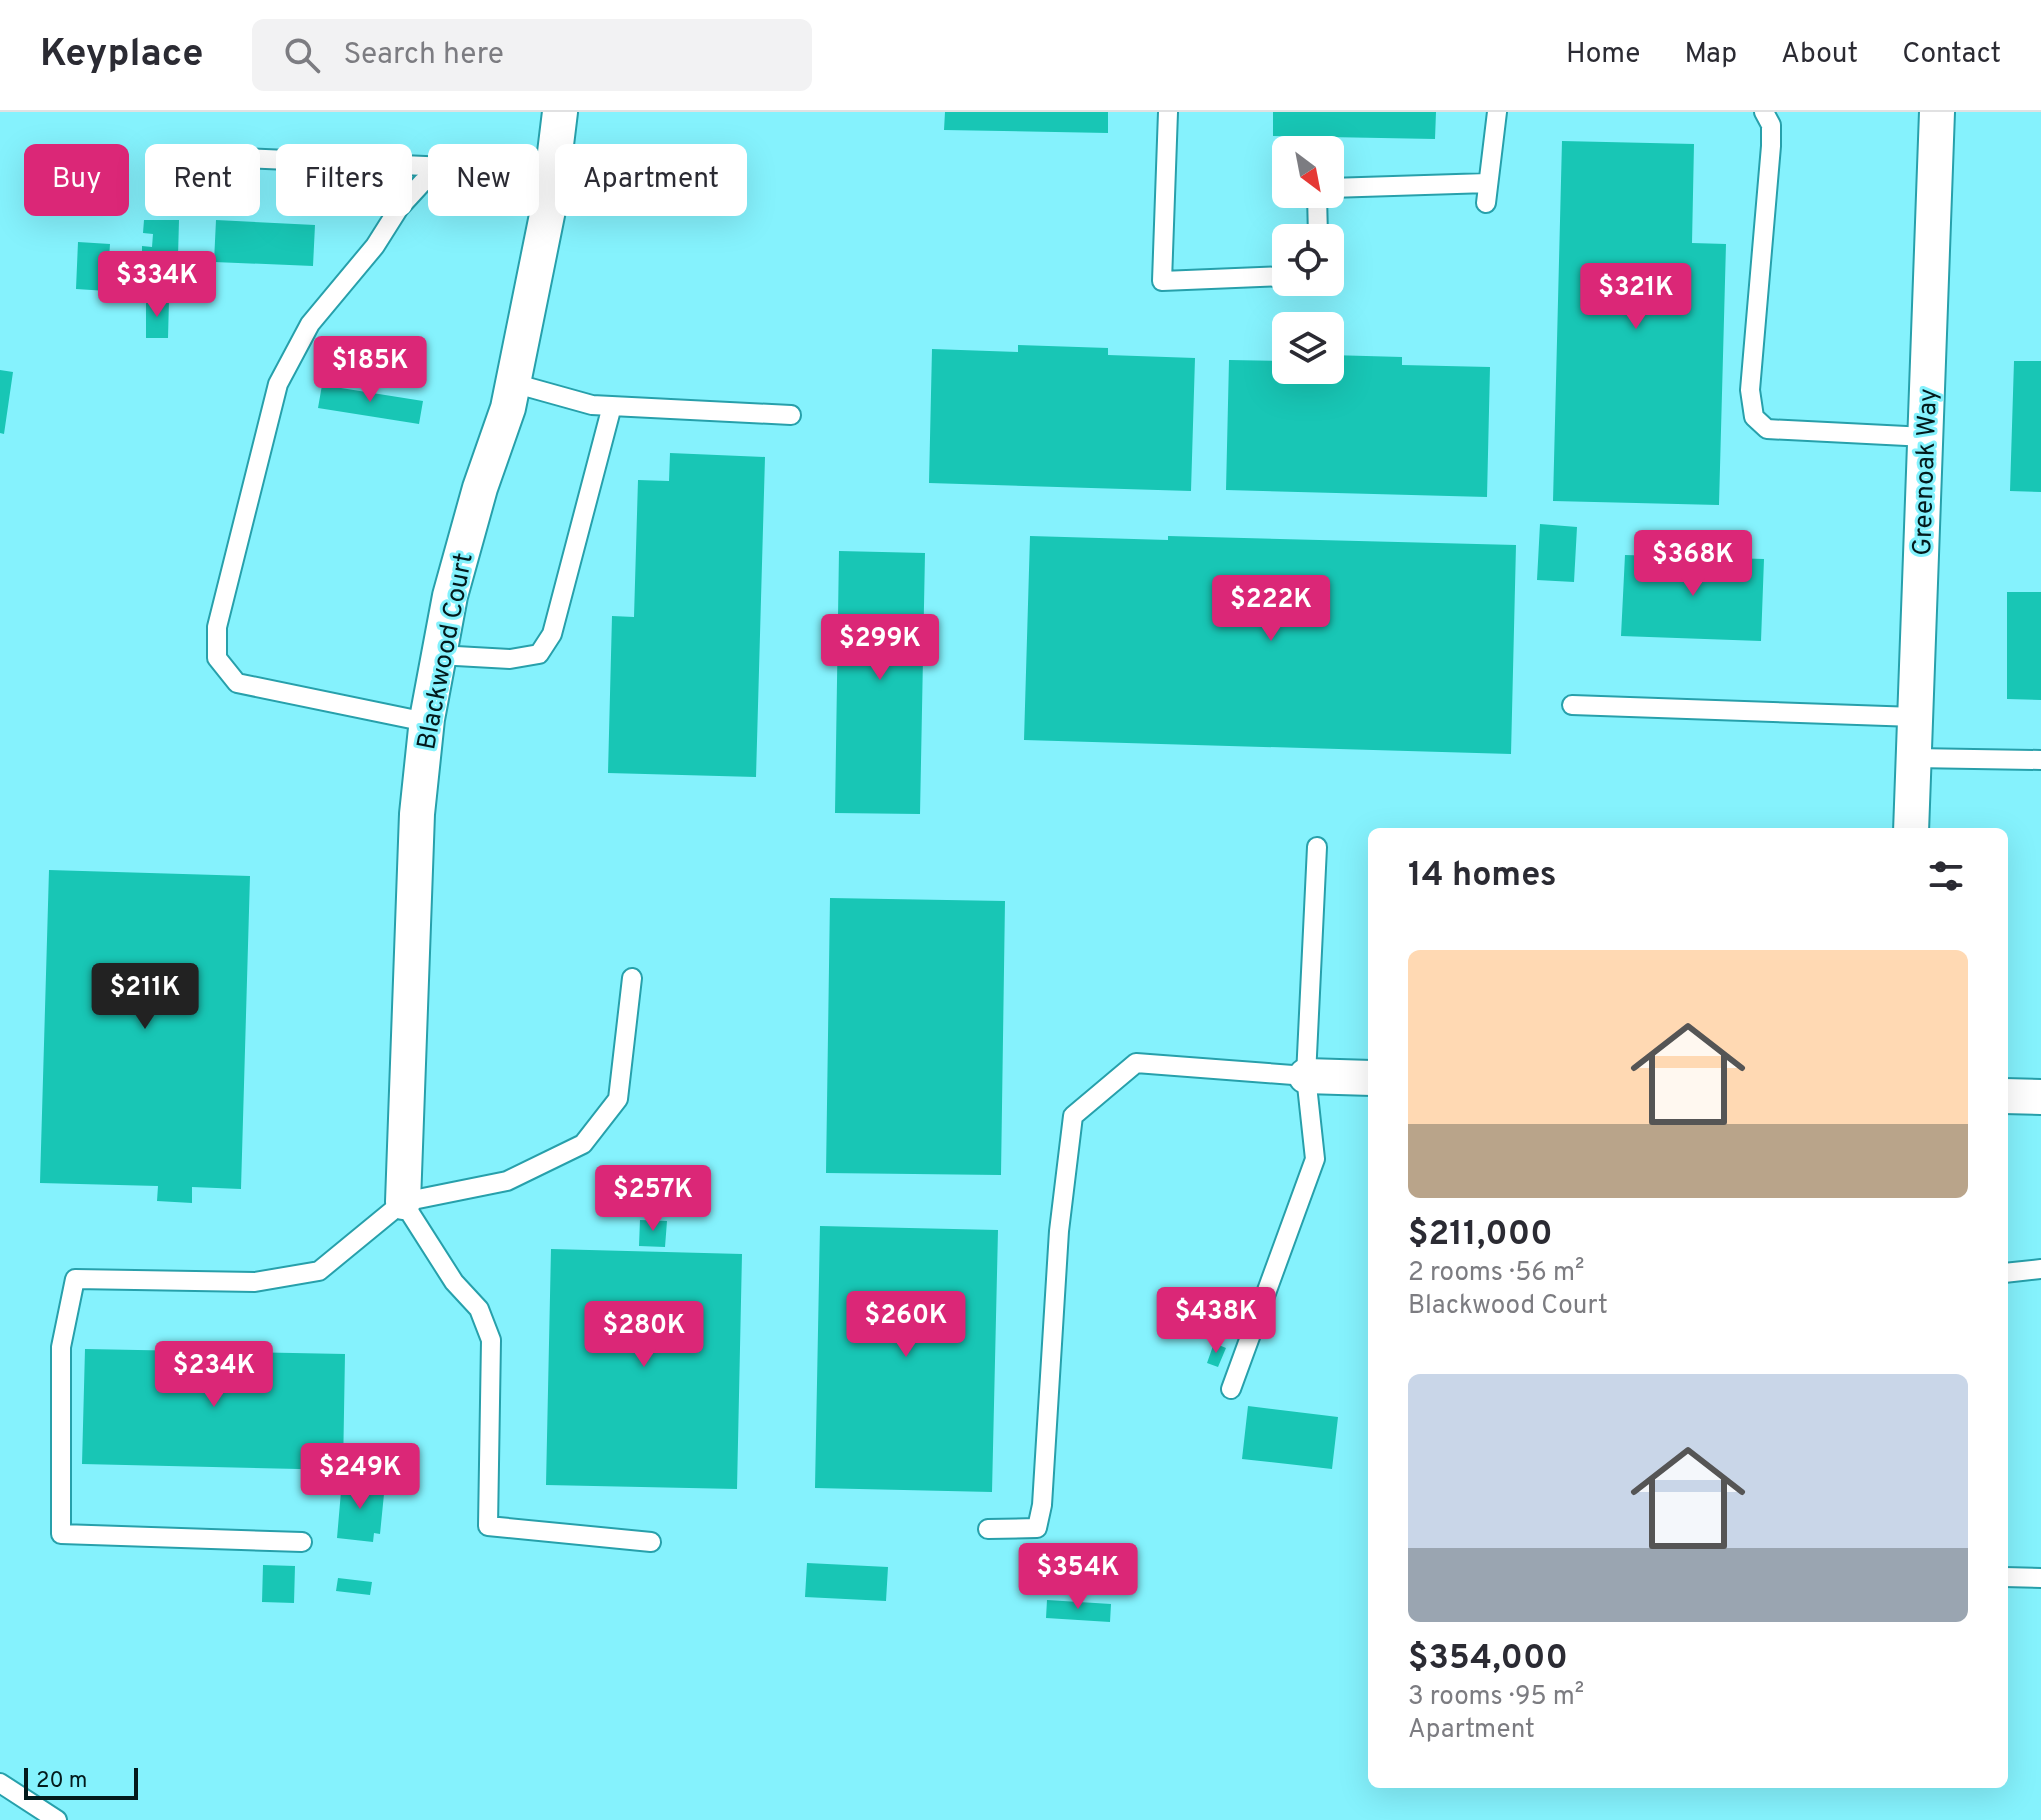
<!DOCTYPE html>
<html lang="en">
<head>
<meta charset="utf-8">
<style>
  :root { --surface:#fff; --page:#f2f2f3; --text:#2b2b33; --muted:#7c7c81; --line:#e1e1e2; --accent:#db2777 }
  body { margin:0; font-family:Overpass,sans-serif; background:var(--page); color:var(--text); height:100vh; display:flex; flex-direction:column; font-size:30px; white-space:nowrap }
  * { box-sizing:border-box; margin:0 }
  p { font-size:26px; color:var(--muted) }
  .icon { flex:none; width:44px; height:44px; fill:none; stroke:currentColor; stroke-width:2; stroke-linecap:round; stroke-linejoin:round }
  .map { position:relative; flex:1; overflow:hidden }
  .details { position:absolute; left:1368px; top:716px; width:640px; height:960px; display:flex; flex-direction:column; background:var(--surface); border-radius:12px; box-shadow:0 8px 32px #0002 }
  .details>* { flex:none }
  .hud { position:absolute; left:24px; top:32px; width:760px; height:72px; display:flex; gap:16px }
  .needle { width:52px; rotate:148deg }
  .controls { position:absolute; left:1272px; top:24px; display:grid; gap:16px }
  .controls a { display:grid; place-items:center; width:72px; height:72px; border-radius:12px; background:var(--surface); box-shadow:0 8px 32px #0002; font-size:40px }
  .scale { position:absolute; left:24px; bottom:20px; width:114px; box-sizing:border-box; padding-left:8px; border:4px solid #031a1c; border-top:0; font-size:22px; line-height:28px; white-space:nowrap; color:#031a1c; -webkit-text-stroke:6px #85f2fd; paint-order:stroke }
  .price { position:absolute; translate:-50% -68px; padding:0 18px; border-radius:8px; background:var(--accent); color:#fff; font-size:26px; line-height:52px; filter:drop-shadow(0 2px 4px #0008) }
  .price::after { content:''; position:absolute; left:50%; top:48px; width:24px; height:18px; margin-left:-12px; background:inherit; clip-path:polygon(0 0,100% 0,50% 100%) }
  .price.current { background:#222; color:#fff }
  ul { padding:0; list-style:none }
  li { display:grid; align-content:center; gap:16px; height:424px; padding:0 40px }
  li span { display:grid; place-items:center; height:248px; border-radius:12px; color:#555 }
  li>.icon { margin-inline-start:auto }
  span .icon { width:144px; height:144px; fill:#fffc; stroke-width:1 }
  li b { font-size:34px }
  h2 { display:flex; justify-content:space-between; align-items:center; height:96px; padding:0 40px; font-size:34px }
  .pill { padding:0 28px; border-radius:12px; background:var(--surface); box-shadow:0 8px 32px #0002; font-size:28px; line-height:72px }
  .pill.current { background:var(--accent); color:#fff }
  header { display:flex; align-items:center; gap:48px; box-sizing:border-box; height:112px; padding:0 40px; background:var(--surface); border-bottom:2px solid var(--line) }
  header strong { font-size:38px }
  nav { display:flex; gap:44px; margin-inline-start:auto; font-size:28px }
  .search { width:560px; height:72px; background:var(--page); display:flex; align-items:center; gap:20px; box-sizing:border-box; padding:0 28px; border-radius:12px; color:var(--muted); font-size:30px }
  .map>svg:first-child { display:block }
  .building { fill:#18c6b5 }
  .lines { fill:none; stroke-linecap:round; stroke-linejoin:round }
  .service-casing { stroke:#27a0ab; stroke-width:22 }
  .minor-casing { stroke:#27a0ab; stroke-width:38 }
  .service { stroke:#fff; stroke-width:18 }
  .minor { stroke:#fff; stroke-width:34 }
  .labels { text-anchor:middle; stroke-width:6; stroke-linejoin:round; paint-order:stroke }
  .street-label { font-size:26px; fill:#031a1c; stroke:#85f2fd }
</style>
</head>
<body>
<header>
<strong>Keyplace</strong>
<div class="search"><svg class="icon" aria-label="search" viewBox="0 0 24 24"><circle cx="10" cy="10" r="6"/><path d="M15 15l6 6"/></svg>Search here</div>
<nav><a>Home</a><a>Map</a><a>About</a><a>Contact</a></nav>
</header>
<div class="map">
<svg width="2041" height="1708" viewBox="0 0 2041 1708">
  <rect width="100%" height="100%" fill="#85f2fd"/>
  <path class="building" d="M 945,0 L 1108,0 L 1108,21 L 944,18 Z
    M 1273,0 L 1436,0 L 1435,27 L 1273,24 Z
    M 1562,29 L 1694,32 L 1692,131 L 1726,132 L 1719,393 L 1553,389 Z
    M 144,108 L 179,108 L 177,182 L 137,181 L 138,167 L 151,168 L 151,150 L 142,150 L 142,134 L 152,135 L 153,122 L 143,121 Z
    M 216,108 L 315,113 L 313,154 L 214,150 Z
    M 78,130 L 110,132 L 107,179 L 76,177 Z
    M 146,187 L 169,188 L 168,226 L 146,226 Z
    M 1018,233 L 1108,236 L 1108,243 L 1195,246 L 1191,379 L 929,371 L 932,237 L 1018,240 Z
    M 1330,243 L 1402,245 L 1402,253 L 1490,255 L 1487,385 L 1226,378 L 1229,248 L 1286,249 L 1286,258 L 1330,258 Z
    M 2014,249 L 2041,249 L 2041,380 L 2010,379 Z
    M 0,258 L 13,260 L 4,322 L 0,321 Z
    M 322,273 L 423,289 L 419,312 L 318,296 Z
    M 670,341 L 765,345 L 756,665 L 608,661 L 612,504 L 634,505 L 638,368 L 669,369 Z
    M 1540,412 L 1577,415 L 1574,470 L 1537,468 Z
    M 1030,424 L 1168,428 L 1168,424 L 1516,433 L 1511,642 L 1024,628 Z
    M 839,439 L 925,441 L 920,702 L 835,701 Z
    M 1625,443 L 1764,447 L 1761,529 L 1621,524 Z
    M 2007,480 L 2041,480 L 2041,588 L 2007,587 Z
    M 49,758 L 250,764 L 241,1077 L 192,1075 L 192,1091 L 157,1089 L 158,1074 L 40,1071 Z
    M 830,786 L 1005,789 L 1001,1063 L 826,1061 Z
    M 640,1108 L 667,1109 L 665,1135 L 639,1134 Z
    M 820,1114 L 998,1118 L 992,1380 L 815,1376 Z
    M 551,1137 L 742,1142 L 737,1377 L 546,1373 Z
    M 1214,1231 L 1226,1236 L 1218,1255 L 1207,1251 Z
    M 85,1237 L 345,1242 L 343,1358 L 82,1352 Z
    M 1248,1294 L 1338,1305 L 1332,1357 L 1242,1347 Z
    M 342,1368 L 375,1371 L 374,1381 L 384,1382 L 380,1422 L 374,1421 L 373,1430 L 337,1426 Z
    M 807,1451 L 888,1455 L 886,1489 L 805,1485 Z
    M 263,1453 L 295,1454 L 294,1491 L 262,1490 Z
    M 338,1466 L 372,1470 L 370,1483 L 336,1479 Z
    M 1047,1488 L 1111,1492 L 1110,1510 L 1046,1506 Z"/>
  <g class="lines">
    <defs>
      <path id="service" d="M 1168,0 L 1162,169 L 1286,164
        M 1764,0 L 1771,13 L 1771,34 L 1750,278 L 1754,305 L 1767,317 L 1926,325
        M 195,44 L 448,55
        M 1330,76 L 1488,71
        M 1317,82 L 1318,126
        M 1486,91 L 1497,0
        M 513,271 L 592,293 L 791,303
        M 438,543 L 510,547 L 539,542 L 552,522 L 612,294
        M 1572,593 L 1915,605
        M 426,610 L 237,571 L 217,546 L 217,515 L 278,272 L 310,212 L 375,134 L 399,96 L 422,71 L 448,55 L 553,62
        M 1914,646 L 2041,648
        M 403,1090 L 454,1170 L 479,1197 L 491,1228 L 488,1414 L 651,1430
        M 2004,1161 L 2041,1157
        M 1231,1277 L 1315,1047 L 1306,964 L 1317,735
        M 988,1417 L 1037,1416 L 1042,1393 L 1059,1119 L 1073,1004 L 1136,951 L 1306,964
        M 302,1430 L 61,1422 L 61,1235 L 75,1167 L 255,1170 L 319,1159 L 403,1090 L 507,1069 L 583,1032 L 618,987 L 632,866
        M 2004,1465 L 2041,1466
        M 0,1671 L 57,1708"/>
      <path id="minor" d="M 1911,720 L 1937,0
        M 1306,964 L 1372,966
        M 2004,984 L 2041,985
        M 403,1090 L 417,702 L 427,607 L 450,484 L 480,376 L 508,296 L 548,98 L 560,0"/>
    </defs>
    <use href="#service" class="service-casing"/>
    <use href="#minor" class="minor-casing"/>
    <use href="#service" class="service"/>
    <use href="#minor" class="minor"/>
  </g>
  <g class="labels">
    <g class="street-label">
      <text transform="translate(1924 360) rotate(-88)" y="9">Greenoak Way</text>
      <text transform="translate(444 539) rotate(-79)" y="9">Blackwood Court</text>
    </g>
  </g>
</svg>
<div class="controls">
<a><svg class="needle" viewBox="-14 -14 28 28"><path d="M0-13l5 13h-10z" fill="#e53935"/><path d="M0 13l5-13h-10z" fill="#7c7c81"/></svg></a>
<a><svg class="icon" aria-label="locate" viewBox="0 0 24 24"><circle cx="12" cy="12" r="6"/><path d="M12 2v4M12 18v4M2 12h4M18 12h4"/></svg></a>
<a><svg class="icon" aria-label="layers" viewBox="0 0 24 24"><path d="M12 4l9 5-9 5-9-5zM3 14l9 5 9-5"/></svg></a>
</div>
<div class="scale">20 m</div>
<b class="price" style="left:157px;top:207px">$334K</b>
<b class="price" style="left:1636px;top:219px">$321K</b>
<b class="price" style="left:370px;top:292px">$185K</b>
<b class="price" style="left:1693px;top:486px">$368K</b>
<b class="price" style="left:1271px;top:531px">$222K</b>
<b class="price" style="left:880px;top:570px">$299K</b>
<b class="price current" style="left:145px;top:919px">$211K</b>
<b class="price" style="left:653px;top:1121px">$257K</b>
<b class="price" style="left:1216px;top:1243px">$438K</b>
<b class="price" style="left:906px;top:1247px">$260K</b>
<b class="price" style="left:644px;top:1257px">$280K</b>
<b class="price" style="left:214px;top:1297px">$234K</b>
<b class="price" style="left:360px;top:1399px">$249K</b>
<b class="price" style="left:1078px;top:1499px">$354K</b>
<div class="hud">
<a class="pill current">Buy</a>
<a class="pill">Rent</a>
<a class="pill">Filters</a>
<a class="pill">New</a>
<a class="pill">Apartment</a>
</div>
<section class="details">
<h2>14 homes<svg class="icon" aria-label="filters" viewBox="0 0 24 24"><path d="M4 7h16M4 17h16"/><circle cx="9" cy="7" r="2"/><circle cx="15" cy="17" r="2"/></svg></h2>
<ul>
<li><span style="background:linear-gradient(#ffd9b3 70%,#b9a48a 0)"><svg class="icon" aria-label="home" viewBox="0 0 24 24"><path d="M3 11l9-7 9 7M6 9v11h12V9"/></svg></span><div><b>$211,000</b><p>2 rooms · 56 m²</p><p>Blackwood Court</p></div></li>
<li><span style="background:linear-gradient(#c9d6e8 70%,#9aa5b1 0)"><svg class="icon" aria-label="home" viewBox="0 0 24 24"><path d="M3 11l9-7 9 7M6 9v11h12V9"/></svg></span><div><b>$354,000</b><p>3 rooms · 95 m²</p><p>Apartment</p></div></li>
</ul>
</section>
</div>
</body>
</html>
